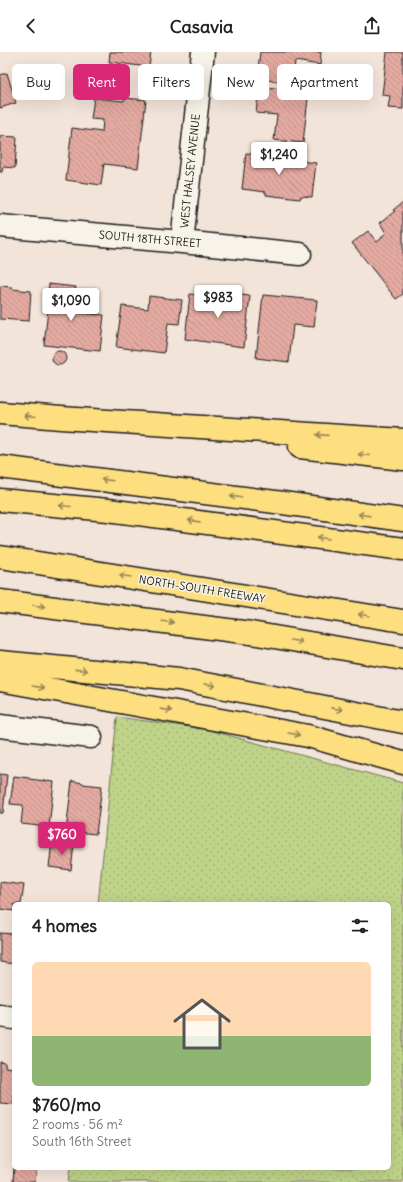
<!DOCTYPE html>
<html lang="en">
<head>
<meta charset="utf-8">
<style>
  :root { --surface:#fff; --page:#f2f2f2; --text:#222; --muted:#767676; --accent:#db2777 }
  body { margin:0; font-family:Delius,sans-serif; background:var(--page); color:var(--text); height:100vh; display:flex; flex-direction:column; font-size:15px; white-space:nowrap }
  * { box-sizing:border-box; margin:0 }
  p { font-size:13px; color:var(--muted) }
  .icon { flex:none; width:22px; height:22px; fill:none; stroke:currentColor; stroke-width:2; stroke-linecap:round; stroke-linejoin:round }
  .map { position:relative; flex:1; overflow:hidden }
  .drawer { position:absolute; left:12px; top:850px; width:379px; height:268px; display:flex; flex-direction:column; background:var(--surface); border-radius:6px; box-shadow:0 4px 16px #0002 }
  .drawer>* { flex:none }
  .top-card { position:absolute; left:12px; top:12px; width:379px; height:36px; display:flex; gap:8px }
  .price { position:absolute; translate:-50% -34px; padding:0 9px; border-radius:4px; background:#fff; color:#222; font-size:13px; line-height:26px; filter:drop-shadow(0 1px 2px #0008) }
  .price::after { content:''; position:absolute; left:50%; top:24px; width:12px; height:9px; margin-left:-6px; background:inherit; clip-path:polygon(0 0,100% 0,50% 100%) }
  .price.selected { background:var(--accent); color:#fff }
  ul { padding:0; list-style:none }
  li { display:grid; align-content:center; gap:8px; height:212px; padding:0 20px }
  li span { display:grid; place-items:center; height:124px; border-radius:6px; color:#555 }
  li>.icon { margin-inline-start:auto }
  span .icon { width:72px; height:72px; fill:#fffc; stroke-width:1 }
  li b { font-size:17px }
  h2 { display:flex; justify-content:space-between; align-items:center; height:48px; padding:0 20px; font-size:17px }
  .tag { padding:0 14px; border-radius:6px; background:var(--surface); box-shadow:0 4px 16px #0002; font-size:14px; line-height:36px }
  .tag.selected { background:var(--accent); color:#fff }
  header { display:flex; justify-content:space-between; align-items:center; height:52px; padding:0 20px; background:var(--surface); font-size:18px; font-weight:700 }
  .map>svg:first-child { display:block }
  .green { fill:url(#green-dots); stroke:#6e7852 }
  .building { fill:url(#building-back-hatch); stroke:#1c1c1c }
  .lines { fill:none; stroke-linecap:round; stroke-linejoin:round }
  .minor-casing { stroke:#1c1c1c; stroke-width:25 }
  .highway-casing { stroke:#1c1c1c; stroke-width:25 }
  .minor { stroke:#f7f3e8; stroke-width:22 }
  .highway { stroke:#fedf80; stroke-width:22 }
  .oneway { stroke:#988753 }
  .labels { text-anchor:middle; stroke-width:3; stroke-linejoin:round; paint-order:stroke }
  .street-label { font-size:11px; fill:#1c1c1c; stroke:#f7f3e8 }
</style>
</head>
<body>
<header><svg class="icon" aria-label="back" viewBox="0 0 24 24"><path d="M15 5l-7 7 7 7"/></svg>Casavia<svg class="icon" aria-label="share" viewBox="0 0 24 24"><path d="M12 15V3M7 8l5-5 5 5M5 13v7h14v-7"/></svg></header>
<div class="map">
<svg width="403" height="1130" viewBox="0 0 403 1130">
  <defs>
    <pattern id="green-dots" width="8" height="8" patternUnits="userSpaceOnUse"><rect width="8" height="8" fill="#bfd389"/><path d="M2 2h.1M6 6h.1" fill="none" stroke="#a4b576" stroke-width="1.8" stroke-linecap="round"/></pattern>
    <pattern id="building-back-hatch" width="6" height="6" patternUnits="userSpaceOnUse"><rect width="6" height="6" fill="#e4aaa1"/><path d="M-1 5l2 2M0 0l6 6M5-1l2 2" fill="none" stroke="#c3928a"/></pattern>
  </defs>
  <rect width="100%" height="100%" fill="#f3e4da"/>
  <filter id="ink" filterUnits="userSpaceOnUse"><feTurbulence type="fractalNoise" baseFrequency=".025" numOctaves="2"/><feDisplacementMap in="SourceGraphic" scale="8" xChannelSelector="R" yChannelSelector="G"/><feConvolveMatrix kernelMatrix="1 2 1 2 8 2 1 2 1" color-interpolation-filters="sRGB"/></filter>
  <g filter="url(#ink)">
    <path class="green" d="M 117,665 L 205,677 L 403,731 L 403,1130 L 68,1130 L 70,1116 L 389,1116 L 389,852 L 98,852 Z"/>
    <path class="building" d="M 110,0 L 151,0 L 149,15 L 109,10 Z
      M 260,0 L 321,0 L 320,13 L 295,9 L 293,31 L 257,27 Z
      M 387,0 L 403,0 L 403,57 L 388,56 L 390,44 L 382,43 Z
      M 7,21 L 16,51 L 0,56 L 0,23 Z
      M 259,34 L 283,37 L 282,43 L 308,46 L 303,91 L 274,88 L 277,63 L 256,61 Z
      M 94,46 L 124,49 L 124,46 L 146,48 L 138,116 L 104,112 L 101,133 L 66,128 L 72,76 L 102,80 L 103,68 L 91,67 Z
      M 0,84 L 17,85 L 15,116 L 3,115 L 2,120 L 0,120 Z
      M 246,101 L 271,104 L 271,105 L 316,111 L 312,145 L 301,144 L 300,147 L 266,143 L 266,140 L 242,137 Z
      M 403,150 L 403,242 L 396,247 L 352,191 L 368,179 L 377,190 L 382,186 L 381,185 L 386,181 L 380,171 L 395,159 L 393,158 Z
      M 49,232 L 76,235 L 72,258 L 79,258 L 79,261 L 104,263 L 100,299 L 44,293 L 48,258 L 46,258 Z
      M 0,234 L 12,235 L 12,237 L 31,239 L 29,269 L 0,267 Z
      M 223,241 L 250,244 L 244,295 L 185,287 L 190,242 L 222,246 Z
      M 263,243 L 317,248 L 314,275 L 293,273 L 289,310 L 256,306 Z
      M 149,244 L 182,248 L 179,272 L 168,271 L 164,301 L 116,295 L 122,254 L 148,257 Z
      M52 306a7 7 0 1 1 14 0a7 7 0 1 1-14 0Z
      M 0,722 L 7,723 L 3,761 L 0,761 Z
      M 14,724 L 29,726 L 29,727 L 54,730 L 49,775 L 21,772 L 23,753 L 10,752 Z
      M 72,729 L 83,731 L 83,732 L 102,734 L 96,782 L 66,779 Z
      M 52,790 L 74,793 L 71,818 L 49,815 Z
      M 0,830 L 24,833 L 21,852 L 14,852 L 14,859 L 0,857 Z
      M 0,881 L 14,882 L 14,912 L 0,910 Z
      M 0,1010 L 5,1011 L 5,1015 L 14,1016 L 14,1045 L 13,1052 L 0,1051 Z
      M 14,1116 L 36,1118 L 35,1130 L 13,1130 Z"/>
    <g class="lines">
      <defs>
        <path id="minor" d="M 0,174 L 182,190 L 300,202
          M 182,190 L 203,0
          M 0,674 L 91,685
          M 0,964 L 14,966"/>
        <path id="highway" d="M 0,361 L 61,366 L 403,388
          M 300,395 L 403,407
          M 0,415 L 283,451 L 403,468
          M 0,448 L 108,458 L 403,497
          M 0,505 L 403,569
          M 0,549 L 251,581 L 403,607
          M 0,610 L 179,627 L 403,670
          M 0,628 L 308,684 L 403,711"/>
      </defs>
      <use href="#minor" class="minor-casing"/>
      <use href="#highway" class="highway-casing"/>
      <use href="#minor" class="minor"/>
      <use href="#highway" class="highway"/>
    </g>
    <defs><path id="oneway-shaft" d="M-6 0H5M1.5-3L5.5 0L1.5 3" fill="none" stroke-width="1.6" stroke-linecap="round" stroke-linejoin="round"/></defs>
    <g class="oneway">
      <use href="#oneway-shaft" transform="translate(30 364) rotate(-175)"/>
      <use href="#oneway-shaft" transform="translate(322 383) rotate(-176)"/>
      <use href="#oneway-shaft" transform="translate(364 403) rotate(-174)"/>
      <use href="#oneway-shaft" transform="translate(107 428) rotate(-173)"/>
      <use href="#oneway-shaft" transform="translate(236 445) rotate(-173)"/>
      <use href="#oneway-shaft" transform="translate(65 454) rotate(-175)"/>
      <use href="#oneway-shaft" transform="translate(364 463) rotate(-172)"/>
      <use href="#oneway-shaft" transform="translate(194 469) rotate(-172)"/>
      <use href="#oneway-shaft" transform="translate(323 486) rotate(-172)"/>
      <use href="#oneway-shaft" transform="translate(125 524) rotate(-171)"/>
      <use href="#oneway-shaft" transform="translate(39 554) rotate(7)"/>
      <use href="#oneway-shaft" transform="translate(364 563) rotate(-171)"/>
      <use href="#oneway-shaft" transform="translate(168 570) rotate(7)"/>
      <use href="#oneway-shaft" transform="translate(296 589) rotate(10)"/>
      <use href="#oneway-shaft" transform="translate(81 618) rotate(6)"/>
      <use href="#oneway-shaft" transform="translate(210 633) rotate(11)"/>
      <use href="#oneway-shaft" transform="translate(38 635) rotate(10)"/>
      <use href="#oneway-shaft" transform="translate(337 657) rotate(11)"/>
      <use href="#oneway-shaft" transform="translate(166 658) rotate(10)"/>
      <use href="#oneway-shaft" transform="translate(294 682) rotate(10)"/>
    </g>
  </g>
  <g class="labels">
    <g class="street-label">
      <text transform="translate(190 119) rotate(-84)" y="4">WEST HALSEY AVENUE</text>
      <text transform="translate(150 187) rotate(5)" y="4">SOUTH 18TH STREET</text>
      <text transform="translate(202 537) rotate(9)" y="4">NORTH-SOUTH FREEWAY</text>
    </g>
  </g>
</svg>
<b class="price" style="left:279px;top:124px">$1,240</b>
<b class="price" style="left:218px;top:267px">$983</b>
<b class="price" style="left:71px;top:270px">$1,090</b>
<b class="price selected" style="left:62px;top:804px">$760</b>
<div class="top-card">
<a class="tag">Buy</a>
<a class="tag selected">Rent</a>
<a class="tag">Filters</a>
<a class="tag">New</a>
<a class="tag">Apartment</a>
</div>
<section class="drawer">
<h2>4 homes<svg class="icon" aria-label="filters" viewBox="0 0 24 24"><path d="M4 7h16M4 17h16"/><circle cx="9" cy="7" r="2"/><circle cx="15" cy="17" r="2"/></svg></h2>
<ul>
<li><span style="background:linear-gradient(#ffd9b3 60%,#8fb573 0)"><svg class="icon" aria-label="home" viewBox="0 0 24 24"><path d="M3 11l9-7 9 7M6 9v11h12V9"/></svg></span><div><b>$760/mo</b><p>2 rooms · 56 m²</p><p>South 16th Street</p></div></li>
</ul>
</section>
</div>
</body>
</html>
